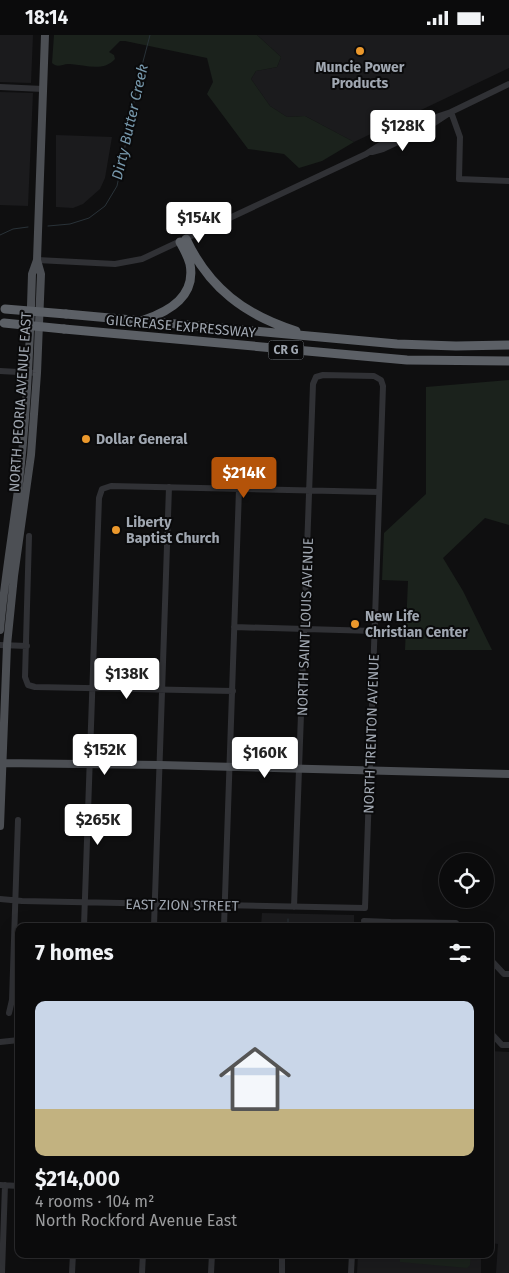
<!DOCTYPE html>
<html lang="en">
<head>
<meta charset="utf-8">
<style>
  :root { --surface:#0b0b0c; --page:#141415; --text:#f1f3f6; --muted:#9a9b9d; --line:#2b2b2d; --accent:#b45309 }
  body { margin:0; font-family:"Fira Sans",sans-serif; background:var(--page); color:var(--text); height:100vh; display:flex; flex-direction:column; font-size:19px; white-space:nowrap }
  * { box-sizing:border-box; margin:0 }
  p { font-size:16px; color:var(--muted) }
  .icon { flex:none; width:28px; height:28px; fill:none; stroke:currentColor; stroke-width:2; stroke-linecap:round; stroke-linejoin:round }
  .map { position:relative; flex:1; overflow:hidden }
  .sheet { position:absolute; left:15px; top:888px; width:479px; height:335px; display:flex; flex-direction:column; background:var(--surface); border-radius:10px; box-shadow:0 5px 20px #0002,0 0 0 1px var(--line) }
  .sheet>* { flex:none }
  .buttons { position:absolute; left:439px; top:818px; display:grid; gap:10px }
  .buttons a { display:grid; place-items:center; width:55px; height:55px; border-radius:50%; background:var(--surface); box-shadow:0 5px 20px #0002,0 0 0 1px var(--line); font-size:25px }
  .price { position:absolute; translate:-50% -42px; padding:0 11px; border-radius:5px; background:#fff; color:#222; font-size:16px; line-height:32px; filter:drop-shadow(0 1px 2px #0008) }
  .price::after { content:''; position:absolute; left:50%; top:30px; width:15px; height:11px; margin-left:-8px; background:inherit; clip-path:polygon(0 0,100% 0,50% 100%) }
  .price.current { background:var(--accent); color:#fff }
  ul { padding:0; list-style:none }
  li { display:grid; align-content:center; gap:10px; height:265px; padding:0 20px }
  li+li { border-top:1px solid var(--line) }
  li span { display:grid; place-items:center; height:155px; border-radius:10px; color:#555 }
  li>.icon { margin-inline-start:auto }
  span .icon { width:90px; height:90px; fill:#fffc; stroke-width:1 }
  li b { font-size:21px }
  h2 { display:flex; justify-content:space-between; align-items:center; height:60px; padding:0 20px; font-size:21px }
  .status { display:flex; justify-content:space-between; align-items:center; height:35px; padding:0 25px; background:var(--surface); direction:ltr }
  .status svg { height:14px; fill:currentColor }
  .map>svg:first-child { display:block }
  .built { fill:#1b1b1d }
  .green { fill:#1b221c }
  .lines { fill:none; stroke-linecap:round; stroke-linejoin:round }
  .stream { stroke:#293238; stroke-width:1 }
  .minor { stroke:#303135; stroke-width:6 }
  .major { stroke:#4c4f54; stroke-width:8 }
  .highway { stroke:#5c6066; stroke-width:9 }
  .highway-bridge { stroke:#5c6066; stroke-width:9 }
  .poi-dot { fill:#eb982c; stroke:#0a0a0b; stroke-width:2 }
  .labels { text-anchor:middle; stroke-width:4; stroke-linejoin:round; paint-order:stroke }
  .shield { fill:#0a0a0b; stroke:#73787f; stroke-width:1 }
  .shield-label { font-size:12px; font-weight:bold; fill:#a0a7b1 }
  .poi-label { font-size:14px; font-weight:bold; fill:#a0a7b1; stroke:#0a0a0b; text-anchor:start }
  .street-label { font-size:14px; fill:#a0a7b1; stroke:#0a0a0b }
  .water-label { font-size:15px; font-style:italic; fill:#7798ac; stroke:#0a0a0b }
</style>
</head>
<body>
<div class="status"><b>18:14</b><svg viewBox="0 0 49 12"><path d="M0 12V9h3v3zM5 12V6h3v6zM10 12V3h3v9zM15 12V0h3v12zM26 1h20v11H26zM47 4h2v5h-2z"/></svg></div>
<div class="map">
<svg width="509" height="1238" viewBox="0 0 509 1238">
  <rect width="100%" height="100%" fill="#0f0f10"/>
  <path class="built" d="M 0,0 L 33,0 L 31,48 L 0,47 Z
    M 257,0 L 509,0 L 509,33 L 354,107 L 305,81 L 287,82 L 270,71 L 251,44 L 256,36 L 277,32 L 281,22 Z
    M 0,57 L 33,58 L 28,171 L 0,170 Z
    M 56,100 L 112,102 L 105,143 L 100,154 L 83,169 L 73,173 L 56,172 Z
    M 262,878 L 354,880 L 354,891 L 261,891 Z
    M 490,1016 L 509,1017 L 509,1238 L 496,1238 L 498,1209 L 490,1208 Z
    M 336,1219 L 481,1219 L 481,1238 L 357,1238 L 358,1219 Z"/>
  <path class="green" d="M 54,0 L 257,0 L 281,22 L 277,32 L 256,36 L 251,44 L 270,71 L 287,82 L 305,81 L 354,107 L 322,126 L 299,133 L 284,119 L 248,114 L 207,59 L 213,47 L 207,23 L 125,6 L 120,6 L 109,17 L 114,20 L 115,24 C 104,37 85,30 70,29 C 63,28 58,34 52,28 Z
    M 509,345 L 509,490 L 485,483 L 443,523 L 463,556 L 492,615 L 405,615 L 408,546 L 382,545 L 384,498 L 426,459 L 426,352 Z
    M 399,1219 L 471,1219 L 470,1230 L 467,1233 L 400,1227 Z"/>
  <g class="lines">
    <path class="stream" d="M 48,191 L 70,189 L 89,183 L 105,171 L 117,151 L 139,42 L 150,0
      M 0,200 L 13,194 L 28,192
      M 285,891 L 288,890 L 288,884"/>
    <path class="minor" d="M 0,52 L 43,54
      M 451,77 L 460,102 L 459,144 L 509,146
      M 372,117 L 383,114 L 425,94 L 451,77 L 509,49
      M 37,225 L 115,229 L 142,224 L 366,119 C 391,102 422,86 451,77
      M 0,336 L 37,338
      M 29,501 L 25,642 L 28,650 L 35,652 L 233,656
      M 234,592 L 374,596
      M 0,610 L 27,611
      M 0,864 L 22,866 L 365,873 L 383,351 L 381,345 L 374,341 L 323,340 L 316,342 L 313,349 L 294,872
      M 364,886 L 390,887 L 392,889
      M 390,887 L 456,888 L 459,891
      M 84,891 L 99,463 L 102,454 L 111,451 L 379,457
      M 154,891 L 169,452
      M 224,891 L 239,454
      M 490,924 L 504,939 L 509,939
      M 9,978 L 12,965 L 18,785
      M 490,997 L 502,1010 L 509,1010
      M 0,1007 L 19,1005
      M 0,1150 L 19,1151
      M 2,1238 L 5,1150
      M 72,1238 L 73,1219
      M 142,1238 L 143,1219
      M 211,1238 L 212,1219
      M 282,1238 L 282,1219
      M 351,1238 L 352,1219"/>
    <path class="major" d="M 0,595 C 4,548 12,502 18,455 C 27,383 30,311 32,239 L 37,225 L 45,0
      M 0,728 L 160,730 L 509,739
      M 0,791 L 7,610 L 14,541 L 31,420 L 37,338 L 41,239 L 37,225"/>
    <path class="highway" d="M 186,204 C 209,253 245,280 296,296
      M 66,279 L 397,309 L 456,311 L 509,310
      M 144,285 C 170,276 196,261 190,229 C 188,221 184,214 180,207
      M 64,294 L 407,325 L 509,326"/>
    <path class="highway-bridge" d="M 5,274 L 66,279
      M 4,288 L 64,294"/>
  </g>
  <g class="poi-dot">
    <circle cx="360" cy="16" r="5"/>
    <circle cx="86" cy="404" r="5"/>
    <circle cx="116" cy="495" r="5"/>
    <circle cx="355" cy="589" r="5"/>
  </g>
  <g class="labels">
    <rect class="shield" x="268.5" y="305.5" width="35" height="19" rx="4"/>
    <g class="shield-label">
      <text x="286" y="319">CR G</text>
    </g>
    <g class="poi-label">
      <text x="360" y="37" text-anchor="middle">Muncie Power<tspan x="360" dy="16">Products</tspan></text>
      <text x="96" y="409">Dollar General</text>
      <text x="126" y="492">Liberty<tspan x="126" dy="16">Baptist Church</tspan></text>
      <text x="365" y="586">New Life<tspan x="365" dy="16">Christian Center</tspan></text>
    </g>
    <g class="street-label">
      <text transform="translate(181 291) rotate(5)" y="5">GILCREASE EXPRESSWAY</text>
      <text transform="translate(20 367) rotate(-86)" y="5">NORTH PEORIA AVENUE EAST</text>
      <text transform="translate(305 592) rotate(-88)" y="5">NORTH SAINT LOUIS AVENUE</text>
      <text transform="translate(371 699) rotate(-88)" y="5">NORTH TRENTON AVENUE</text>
      <text transform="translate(182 870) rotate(1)" y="5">EAST ZION STREET</text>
    </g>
    <g class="water-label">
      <text transform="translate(130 87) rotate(-77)" y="5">Dirty Butter Creek</text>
    </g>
  </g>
</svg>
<div class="buttons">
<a><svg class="icon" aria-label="locate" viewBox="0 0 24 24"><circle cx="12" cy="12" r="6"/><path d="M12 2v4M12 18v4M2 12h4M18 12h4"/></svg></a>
</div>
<b class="price" style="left:403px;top:117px">$128K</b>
<b class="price" style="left:199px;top:209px">$154K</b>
<b class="price current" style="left:244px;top:464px">$214K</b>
<b class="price" style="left:127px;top:665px">$138K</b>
<b class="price" style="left:105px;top:741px">$152K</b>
<b class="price" style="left:265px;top:744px">$160K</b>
<b class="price" style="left:98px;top:811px">$265K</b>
<section class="sheet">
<h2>7 homes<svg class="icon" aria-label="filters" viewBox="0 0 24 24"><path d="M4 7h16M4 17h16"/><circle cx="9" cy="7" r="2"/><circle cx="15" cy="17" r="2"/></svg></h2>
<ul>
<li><span style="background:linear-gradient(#c9d6e8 70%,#c2b280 0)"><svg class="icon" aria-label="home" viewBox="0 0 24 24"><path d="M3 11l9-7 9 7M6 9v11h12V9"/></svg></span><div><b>$214,000</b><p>4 rooms · 104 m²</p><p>North Rockford Avenue East</p></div></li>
</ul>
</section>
</div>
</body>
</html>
